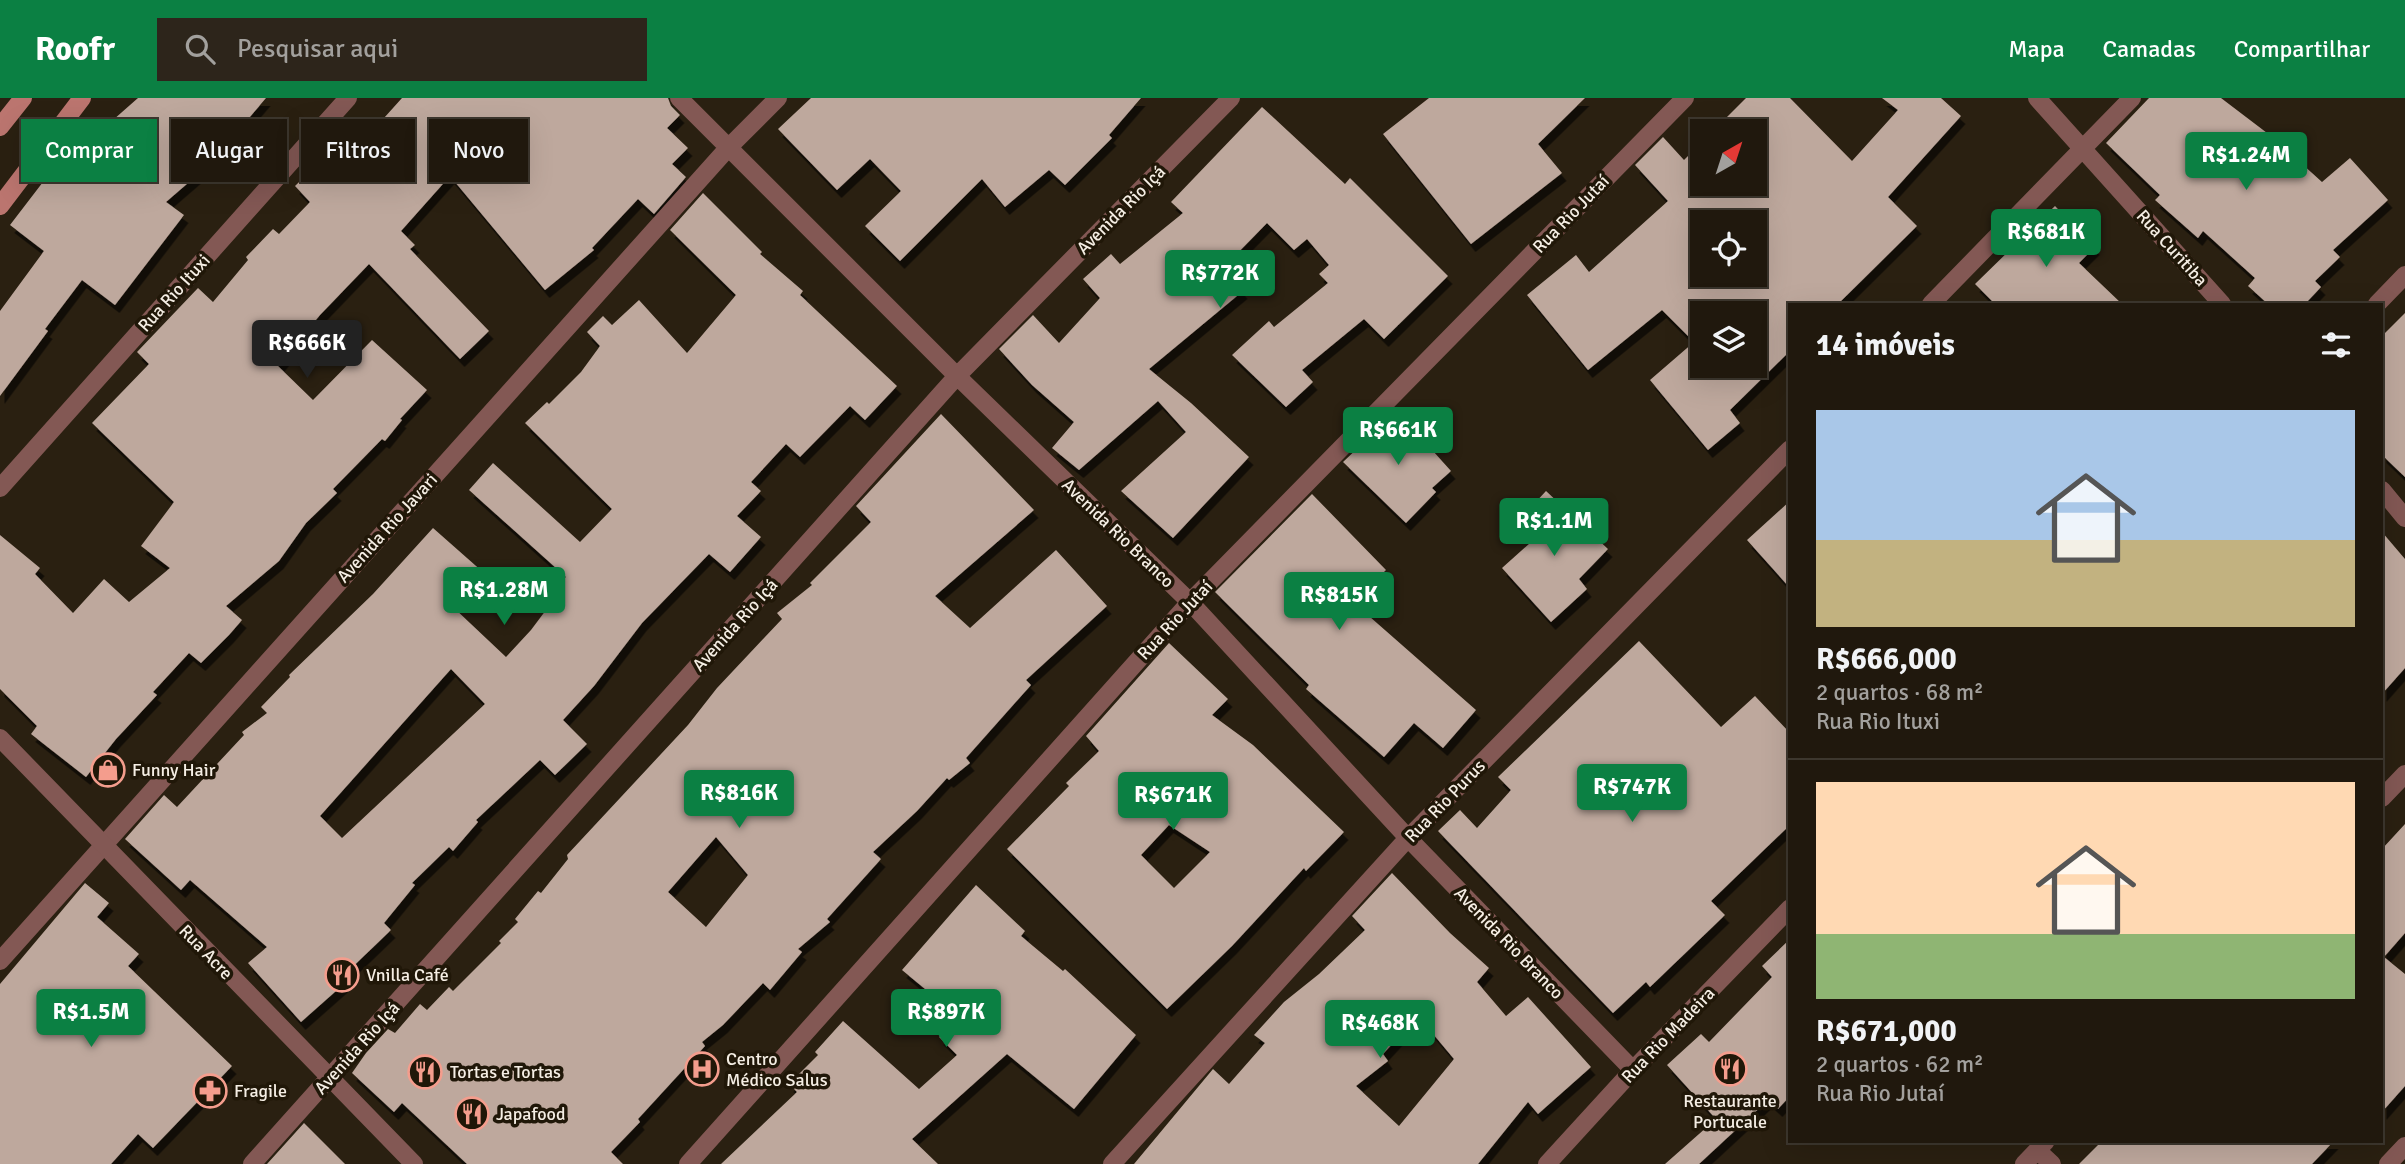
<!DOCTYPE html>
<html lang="pt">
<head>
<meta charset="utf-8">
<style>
  :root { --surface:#20180d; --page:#2d251b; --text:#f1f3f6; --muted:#a2a09d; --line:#3d372e; --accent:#0b8043 }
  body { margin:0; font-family:Signika,sans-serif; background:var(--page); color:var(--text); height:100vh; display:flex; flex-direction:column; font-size:26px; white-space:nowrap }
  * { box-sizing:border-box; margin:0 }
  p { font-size:23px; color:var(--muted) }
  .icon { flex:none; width:38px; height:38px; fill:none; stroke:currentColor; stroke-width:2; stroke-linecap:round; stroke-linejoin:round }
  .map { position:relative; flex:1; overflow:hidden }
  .sheet { position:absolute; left:1788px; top:205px; width:595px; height:840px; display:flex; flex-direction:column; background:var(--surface); border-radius:0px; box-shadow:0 7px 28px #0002,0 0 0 2px var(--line) }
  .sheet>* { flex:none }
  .banner { position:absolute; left:21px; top:21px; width:665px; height:63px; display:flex; gap:14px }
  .needle { width:46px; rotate:39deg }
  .tools { position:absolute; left:1690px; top:21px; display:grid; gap:14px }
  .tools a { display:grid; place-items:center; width:77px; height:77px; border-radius:0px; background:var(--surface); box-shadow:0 7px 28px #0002,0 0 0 2px var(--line); font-size:35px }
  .price { position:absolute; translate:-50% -60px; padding:0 16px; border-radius:7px; background:var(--accent); color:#fff; font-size:23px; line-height:46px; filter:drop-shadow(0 2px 4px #0008) }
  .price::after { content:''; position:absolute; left:50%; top:42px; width:21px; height:16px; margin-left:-10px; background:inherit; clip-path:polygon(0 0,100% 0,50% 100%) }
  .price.current { background:#222; color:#fff }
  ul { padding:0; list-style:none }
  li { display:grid; align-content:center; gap:14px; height:371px; padding:0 28px }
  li+li { border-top:2px solid var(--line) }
  li span { display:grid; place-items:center; height:217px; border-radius:0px; color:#555 }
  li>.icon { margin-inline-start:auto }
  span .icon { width:126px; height:126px; fill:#fffc; stroke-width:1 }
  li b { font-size:30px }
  h2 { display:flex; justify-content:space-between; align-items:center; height:84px; padding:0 28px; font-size:30px }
  .pill { padding:0 24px; border-radius:0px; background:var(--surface); box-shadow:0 7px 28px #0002,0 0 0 2px var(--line); font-size:24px; line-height:63px }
  .pill.current { background:var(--accent); color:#fff }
  header { display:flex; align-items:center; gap:42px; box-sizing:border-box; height:98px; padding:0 35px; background:var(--accent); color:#fff }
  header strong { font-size:33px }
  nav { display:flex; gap:38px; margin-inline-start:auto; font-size:24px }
  .search { width:490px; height:63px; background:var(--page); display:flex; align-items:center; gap:18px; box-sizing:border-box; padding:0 24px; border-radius:0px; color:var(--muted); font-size:26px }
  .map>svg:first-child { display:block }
  .building { fill:#bea89d; fill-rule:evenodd; filter:url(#shadow) }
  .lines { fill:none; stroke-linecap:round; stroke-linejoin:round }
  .minor { stroke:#835854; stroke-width:18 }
  .tertiary { stroke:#835854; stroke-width:18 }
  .secondary { stroke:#bb756f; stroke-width:18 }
  .labels { text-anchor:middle; stroke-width:7; stroke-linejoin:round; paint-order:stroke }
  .street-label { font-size:18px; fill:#f5eee4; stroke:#201708 }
  .poi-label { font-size:18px; fill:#f5eee4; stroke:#201708; text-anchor:start }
</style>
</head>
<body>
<header>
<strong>Roofr</strong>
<div class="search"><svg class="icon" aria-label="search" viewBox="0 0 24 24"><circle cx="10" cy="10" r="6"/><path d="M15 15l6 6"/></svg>Pesquisar aqui</div>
<nav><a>Mapa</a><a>Camadas</a><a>Compartilhar</a></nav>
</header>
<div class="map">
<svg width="2405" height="1066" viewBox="0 0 2405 1066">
  <defs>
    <filter id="shadow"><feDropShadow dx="4.5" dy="8" stdDeviation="0" flood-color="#0009"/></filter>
  </defs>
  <rect width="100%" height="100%" fill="#2a2011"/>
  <path class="building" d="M 138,0 L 266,0 L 210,66 L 166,104 L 184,117 L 115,207 L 82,182 L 45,231 L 48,233 L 0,298 L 0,213 L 44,153 L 10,127 L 79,37 L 88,44 Z
    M 402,0 L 668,0 L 671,8 L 680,17 L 667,30 L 688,50 L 672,66 L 686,79 L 654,116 L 638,101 L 592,150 L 594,152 L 545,192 L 450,78 L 401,133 L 415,147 L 410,151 L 489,233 L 460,261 L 369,166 L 320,217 L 278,268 L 313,302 L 372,242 L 427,292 L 400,321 L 402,322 L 385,343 L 382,341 L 333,391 L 337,395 L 306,425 L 279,463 L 226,508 L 242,522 L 229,537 L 201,565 L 189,555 L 153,594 L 157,597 L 116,641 L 86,679 L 31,636 L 37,628 L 0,591 L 0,437 L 40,470 L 35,476 L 73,515 L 104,481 L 129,504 L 170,470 L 141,448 L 174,404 L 92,325 L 149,266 L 137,254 L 198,190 L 213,204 L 248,162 L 246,159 L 273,131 L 279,136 L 310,104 L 295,88 L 328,56 L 321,50 L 344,22 L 366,40 Z
    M 811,0 L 1141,0 L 1109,37 L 1112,40 L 1065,87 L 1049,72 L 1005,109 L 982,81 L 900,163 L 865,128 L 901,93 L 870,61 L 837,92 L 778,31 Z
    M 1429,0 L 1585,0 L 1538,46 L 1562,75 L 1471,146 L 1383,36 Z
    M 1746,0 L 1790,0 L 1852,63 L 1898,12 L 1882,0 L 1941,0 L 1961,18 L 1888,99 L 1917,128 L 1838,206 L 1790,206 L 1790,253 L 1730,312 L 1740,325 L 1708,352 L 1650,282 L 1694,244 L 1662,212 L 1588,272 L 1527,197 L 1576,157 L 1589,174 L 1668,103 L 1635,67 L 1663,39 L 1684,62 L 1703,43 L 1703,86 L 1755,86 L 1755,33 L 1713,33 ZM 1703,124 L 1755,124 L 1755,177 L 1703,177 ZM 1703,215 L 1755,215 L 1755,268 L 1703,268 Z
    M 2149,0 L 2221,0 L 2271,38 L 2322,84 L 2350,60 L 2388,102 L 2333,152 L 2340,159 L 2315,183 L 2321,189 L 2305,206 L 2268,206 L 2248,188 L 2255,180 L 2203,133 L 2198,140 L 2155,102 L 2160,97 L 2106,45 Z
    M 1262,9 L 1345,86 L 1350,80 L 1448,178 L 1384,241 L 1364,221 L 1302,272 L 1313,284 L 1286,309 L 1232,257 L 1269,223 L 1274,229 L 1328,185 L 1319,176 L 1329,167 L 1307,141 L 1294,152 L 1267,125 L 1223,170 L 1243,193 L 1149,271 L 1191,305 L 1249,359 L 1173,440 L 1121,393 L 1186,334 L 1158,303 L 1079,372 L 1052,350 L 1074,324 L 1032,287 L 999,251 L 1033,217 L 1059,245 L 1100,200 L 1083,181 L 1111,156 L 1120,166 L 1183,115 L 1171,104 Z
    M 703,95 L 762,154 L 760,156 L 803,193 L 800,197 L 897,288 L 865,322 L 850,308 L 800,359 L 786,346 L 751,384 L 761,393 L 737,418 L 761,439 L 730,474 L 709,456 L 642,525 L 594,588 L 563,622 L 587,646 L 555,677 L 540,662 L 476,722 L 478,724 L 453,753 L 449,749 L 412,785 L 415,787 L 384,825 L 391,832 L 341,880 L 345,885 L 301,924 L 248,865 L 267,849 L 190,782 L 181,792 L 125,741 L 164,697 L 177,709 L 244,637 L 242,634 L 267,615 L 261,609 L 290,579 L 289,577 L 373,496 L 433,430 L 484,475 L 453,509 L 506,559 L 531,532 L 561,492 L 556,488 L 566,479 L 469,392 L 493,365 L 580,444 L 612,411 L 525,325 L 547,304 L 549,306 L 581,274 L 600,248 L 587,234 L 603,218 L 612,227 L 639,202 L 687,255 L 736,197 L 670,132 ZM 451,571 L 485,606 L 342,740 L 320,718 Z
    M 2055,108 L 2095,149 L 2079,165 L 2122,206 L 1995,206 L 1975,186 Z
    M 2405,215 L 2405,379 L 2382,357 L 2382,238 Z
    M 1397,313 L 1451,373 L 1432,390 L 1436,394 L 1406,425 L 1343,364 Z
    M 941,316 L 1034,412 L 935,498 L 970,530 L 1056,452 L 1107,508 L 1026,582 L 1031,587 L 966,660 L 970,665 L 949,682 L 947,680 L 917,713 L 873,754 L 881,761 L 827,821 L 830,824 L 798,851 L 802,854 L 770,892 L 763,885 L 723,927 L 702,944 L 705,948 L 638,1021 L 640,1024 L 611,1054 L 623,1066 L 467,1066 L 402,1005 L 394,1014 L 352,975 L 366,955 L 388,931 L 395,935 L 420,906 L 427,912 L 449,889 L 453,893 L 501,845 L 499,843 L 518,824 L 515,821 L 538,793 L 541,795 L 568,761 L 567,757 L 688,627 L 717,590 L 782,521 L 777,515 L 812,487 L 810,485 L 871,424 L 856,408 ZM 716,739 L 748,777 L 706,829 L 668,794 Z
    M 1546,393 L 1608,451 L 1579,481 L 1587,491 L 1551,524 L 1502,470 L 1539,437 L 1521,420 Z
    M 1312,396 L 1386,472 L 1353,504 L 1476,612 L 1443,650 L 1414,625 L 1384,659 L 1306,591 L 1309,587 L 1215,494 Z
    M 1790,403 L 1790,490 L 1747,442 Z
    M 2382,434 L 2405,461 L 2405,570 L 2382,596 Z
    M 1639,543 L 1721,629 L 1755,598 L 1790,635 L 1790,727 L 1711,803 L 1725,817 L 1650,889 L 1646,884 L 1613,915 L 1438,733 L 1460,712 L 1477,730 L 1511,692 L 1498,679 Z
    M 1169,545 L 1228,601 L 1212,617 L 1253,647 L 1344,734 L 1306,773 L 1304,770 L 1232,848 L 1167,911 L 1007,751 L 1069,688 L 1066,685 L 1099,653 L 1086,638 ZM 1169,727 L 1210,754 L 1174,790 L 1141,757 Z
    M 2405,726 L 2405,835 L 2384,859 L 2405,876 L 2405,988 L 2382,1014 L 2382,751 Z
    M 1392,775 L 1450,835 L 1489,870 L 1477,884 L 1506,918 L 1528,899 L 1591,969 L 1538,1016 L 1528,1004 L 1478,1066 L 1134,1066 L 1213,971 L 1229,986 L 1265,945 L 1254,937 L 1284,904 L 1319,876 L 1365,832 L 1352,818 ZM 1418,918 L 1454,961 L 1399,1028 L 1356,988 L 1388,963 L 1383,956 Z
    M 85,785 L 109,805 L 97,819 L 139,856 L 128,868 L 232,968 L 153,1050 L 138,1036 L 111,1066 L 0,1066 L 0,886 Z
    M 976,787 L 1025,833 L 1021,838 L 1063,873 L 1065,871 L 1136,937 L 1074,1011 L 1007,956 L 912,1041 L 938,1066 L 721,1066 L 797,994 L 789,986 L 818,957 L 815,954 L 843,923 L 919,991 L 957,957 L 939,939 L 959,919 L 902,872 Z
    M 1790,841 L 1790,998 L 1778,1011 L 1768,1002 L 1699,1066 L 1665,1066 L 1716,1021 L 1667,967 L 1701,936 L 1709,944 L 1772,879 L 1762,868 Z
    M 304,1025 L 345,1066 L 267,1066 Z
    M 2102,1043 L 2334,1043 L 2312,1066 L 2079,1066 Z"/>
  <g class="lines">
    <path class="minor" d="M 679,0 L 957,278 L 1190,504 L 1408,740 L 1633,972
      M 2037,0 L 2222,206
      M 1931,206 L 2132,0
      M 2377,206 L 2405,177
      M 0,390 L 348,0
      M 2382,700 L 2405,676
      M 0,863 L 728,50 L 778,0
      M 2037,1052 L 2052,1066
      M 252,1066 L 957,278 L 1231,0
      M 688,1066 L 1190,504 L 1685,0
      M 1112,1066 L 1408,740 L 1790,351
      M 2024,1066 L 2046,1043
      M 2388,1066 L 2405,1048"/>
    <path class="tertiary" d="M 2382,392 L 2405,420
      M 0,640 L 414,1066
      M 1547,1066 L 1633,972 L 1790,810"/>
    <path class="secondary" d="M 0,29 L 23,0
      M 0,108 L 82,0"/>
  </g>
  <defs>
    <symbol id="shop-ring" viewBox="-11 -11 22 22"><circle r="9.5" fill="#201708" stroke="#f49d8d" stroke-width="1.5"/><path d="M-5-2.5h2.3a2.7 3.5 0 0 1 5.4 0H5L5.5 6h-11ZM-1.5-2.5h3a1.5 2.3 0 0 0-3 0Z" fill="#f49d8d"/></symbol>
    <symbol id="restaurant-ring" viewBox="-11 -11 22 22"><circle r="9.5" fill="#201708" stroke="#f49d8d" stroke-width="1.5"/><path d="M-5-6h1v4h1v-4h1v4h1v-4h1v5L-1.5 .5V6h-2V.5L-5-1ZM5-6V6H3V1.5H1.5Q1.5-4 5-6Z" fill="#f49d8d"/></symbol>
    <symbol id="hospital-ring" viewBox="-11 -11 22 22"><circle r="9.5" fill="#201708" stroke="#f49d8d" stroke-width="1.5"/><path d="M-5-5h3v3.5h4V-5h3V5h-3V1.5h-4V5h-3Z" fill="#f49d8d"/></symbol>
    <symbol id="pharmacy-ring" viewBox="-11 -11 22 22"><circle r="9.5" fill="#201708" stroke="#f49d8d" stroke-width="1.5"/><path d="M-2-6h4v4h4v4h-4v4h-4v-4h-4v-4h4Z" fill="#f49d8d"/></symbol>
  </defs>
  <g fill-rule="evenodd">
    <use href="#shop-ring" x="89" y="653" width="38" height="38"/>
    <use href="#restaurant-ring" x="323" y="858" width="38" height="38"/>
    <use href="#hospital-ring" x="683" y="952" width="38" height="38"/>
    <use href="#restaurant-ring" x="1711" y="952" width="38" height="38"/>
    <use href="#restaurant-ring" x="406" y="955" width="38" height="38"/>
    <use href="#pharmacy-ring" x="191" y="974" width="38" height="38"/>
    <use href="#restaurant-ring" x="453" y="997" width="38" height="38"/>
  </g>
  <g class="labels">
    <g class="street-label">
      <text transform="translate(1121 112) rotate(-45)" y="6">Avenida Rio Içá</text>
      <text transform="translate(1571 116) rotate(-46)" y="6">Rua Rio Jutaí</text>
      <text transform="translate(2172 150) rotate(48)" y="6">Rua Curitiba</text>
      <text transform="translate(174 195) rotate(-48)" y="6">Rua Rio Ituxi</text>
      <text transform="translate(387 430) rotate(-48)" y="6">Avenida Rio Javari</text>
      <text transform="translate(1118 435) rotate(44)" y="6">Avenida Rio Branco</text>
      <text transform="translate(1175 522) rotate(-47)" y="6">Rua Rio Jutaí</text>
      <text transform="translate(735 527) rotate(-48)" y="6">Avenida Rio Içá</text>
      <text transform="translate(1445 703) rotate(-46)" y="6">Rua Rio Purus</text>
      <text transform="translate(1509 845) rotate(46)" y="6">Avenida Rio Branco</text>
      <text transform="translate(206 854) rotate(46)" y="6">Rua Acre</text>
      <text transform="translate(1668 937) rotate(-46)" y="6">Rua Rio Madeira</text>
      <text transform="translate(357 950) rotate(-48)" y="6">Avenida Rio Içá</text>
    </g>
    <g class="poi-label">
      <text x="132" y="678">Funny Hair</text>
      <text x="366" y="883">Vnilla Café</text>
      <text x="726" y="967">Centro<tspan x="726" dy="21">Médico Salus</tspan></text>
      <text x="450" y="980">Tortas e Tortas</text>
      <text x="234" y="999">Fragile</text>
      <text x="1730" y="1009" text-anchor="middle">Restaurante<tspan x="1730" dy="21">Portucale</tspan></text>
      <text x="496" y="1022">Japafood</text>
    </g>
  </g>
</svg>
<div class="tools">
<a><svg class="needle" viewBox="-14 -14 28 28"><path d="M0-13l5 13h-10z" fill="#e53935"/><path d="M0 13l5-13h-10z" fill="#a2a09d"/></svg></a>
<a><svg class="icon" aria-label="locate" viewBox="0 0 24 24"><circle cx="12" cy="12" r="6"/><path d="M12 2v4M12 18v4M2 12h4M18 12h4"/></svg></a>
<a><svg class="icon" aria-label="layers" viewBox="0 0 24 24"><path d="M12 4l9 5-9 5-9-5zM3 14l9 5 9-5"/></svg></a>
</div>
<b class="price" style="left:2246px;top:94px">R$1.24M</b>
<b class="price" style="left:2046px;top:171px">R$681K</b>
<b class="price" style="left:1220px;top:212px">R$772K</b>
<b class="price current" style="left:307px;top:282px">R$666K</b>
<b class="price" style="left:1398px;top:369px">R$661K</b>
<b class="price" style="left:1554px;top:460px">R$1.1M</b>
<b class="price" style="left:504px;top:529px">R$1.28M</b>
<b class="price" style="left:1339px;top:534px">R$815K</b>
<b class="price" style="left:1632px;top:726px">R$747K</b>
<b class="price" style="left:739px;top:732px">R$816K</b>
<b class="price" style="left:1173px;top:734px">R$671K</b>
<b class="price" style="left:91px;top:951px">R$1.5M</b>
<b class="price" style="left:946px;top:951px">R$897K</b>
<b class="price" style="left:1380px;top:962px">R$468K</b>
<div class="banner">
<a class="pill current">Comprar</a>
<a class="pill">Alugar</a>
<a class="pill">Filtros</a>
<a class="pill">Novo</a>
</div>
<section class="sheet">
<h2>14 imóveis<svg class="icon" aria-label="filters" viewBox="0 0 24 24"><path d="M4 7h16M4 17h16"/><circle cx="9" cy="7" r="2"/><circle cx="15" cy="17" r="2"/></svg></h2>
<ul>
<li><span style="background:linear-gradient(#a9c7e8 60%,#c2b280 0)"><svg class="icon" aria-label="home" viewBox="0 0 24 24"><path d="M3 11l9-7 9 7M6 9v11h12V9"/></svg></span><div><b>R$666,000</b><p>2 quartos · 68 m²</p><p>Rua Rio Ituxi</p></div></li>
<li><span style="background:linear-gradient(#ffd9b3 70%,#8fb573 0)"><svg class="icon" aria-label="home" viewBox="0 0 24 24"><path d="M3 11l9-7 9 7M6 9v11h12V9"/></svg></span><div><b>R$671,000</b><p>2 quartos · 62 m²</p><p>Rua Rio Jutaí</p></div></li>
</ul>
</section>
</div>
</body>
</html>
